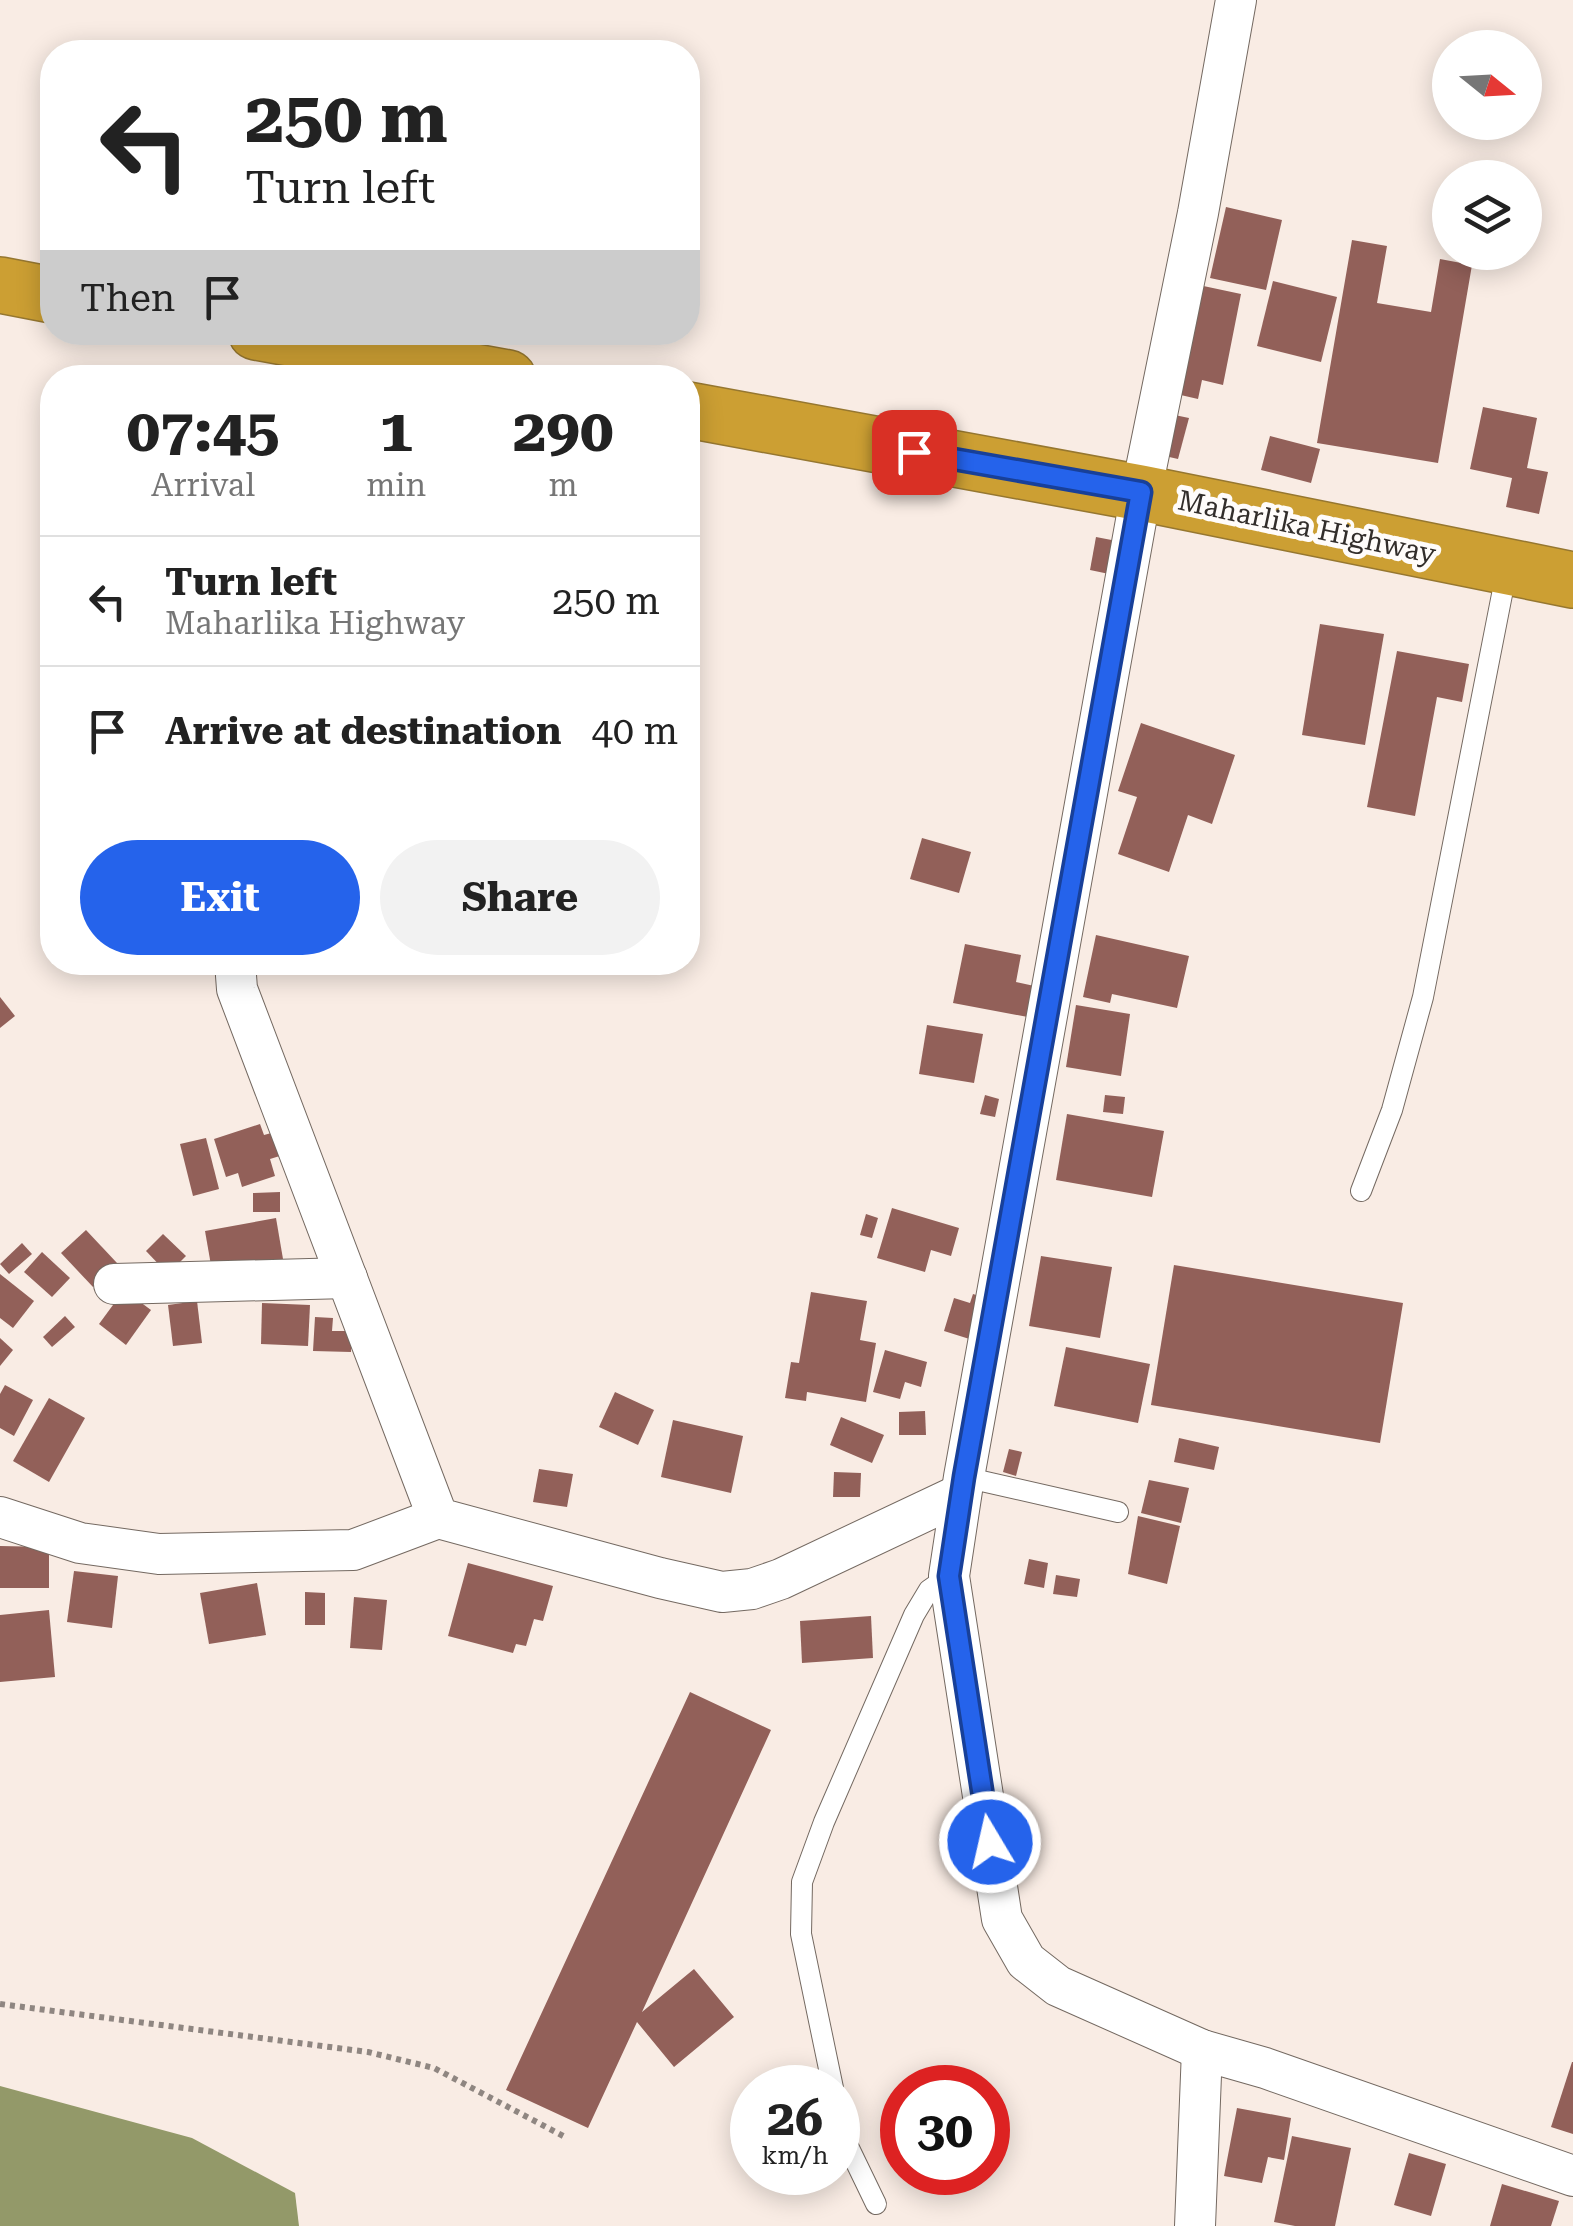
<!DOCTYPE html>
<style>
body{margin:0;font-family:"Roboto Serif",serif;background:#f2f2f2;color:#222;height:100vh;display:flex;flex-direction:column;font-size:38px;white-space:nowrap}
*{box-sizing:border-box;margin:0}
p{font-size:32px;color:#767676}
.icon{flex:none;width:55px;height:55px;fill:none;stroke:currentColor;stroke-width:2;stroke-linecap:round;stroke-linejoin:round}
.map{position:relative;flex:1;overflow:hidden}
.sheet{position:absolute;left:40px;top:365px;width:660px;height:610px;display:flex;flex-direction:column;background:#fff;border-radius:40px;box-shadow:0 5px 25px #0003}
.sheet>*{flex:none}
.top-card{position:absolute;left:40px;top:40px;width:660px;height:305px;border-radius:40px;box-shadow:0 5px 25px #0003;background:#fff;color:#222;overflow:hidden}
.needle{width:65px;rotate:108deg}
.fabs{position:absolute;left:1432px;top:30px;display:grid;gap:20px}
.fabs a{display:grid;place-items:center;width:110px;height:110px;border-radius:50%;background:#fff;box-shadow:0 5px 25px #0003;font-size:50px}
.speed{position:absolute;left:730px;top:2065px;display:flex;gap:20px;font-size:50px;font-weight:700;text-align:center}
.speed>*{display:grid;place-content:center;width:130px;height:130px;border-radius:50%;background:#fff;box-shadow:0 5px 25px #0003;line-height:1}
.speed small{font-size:25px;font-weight:400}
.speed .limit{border:15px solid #d22;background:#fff;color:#111}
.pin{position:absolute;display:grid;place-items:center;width:85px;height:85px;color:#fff;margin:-42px;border-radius:20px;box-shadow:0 5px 15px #0006}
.me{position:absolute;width:110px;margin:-55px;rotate:351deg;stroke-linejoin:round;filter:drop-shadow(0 0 8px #0008)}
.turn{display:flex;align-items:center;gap:35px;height:210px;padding:0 40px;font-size:45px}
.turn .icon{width:130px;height:130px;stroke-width:2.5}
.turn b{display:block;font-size:70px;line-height:85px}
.then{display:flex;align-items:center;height:95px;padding:0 40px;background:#0003;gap:20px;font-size:38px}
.eta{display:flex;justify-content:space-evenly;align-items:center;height:170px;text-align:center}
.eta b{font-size:60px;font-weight:700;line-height:70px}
.action{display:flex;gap:20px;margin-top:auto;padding:20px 40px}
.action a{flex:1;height:115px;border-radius:60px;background:#2563eb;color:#fff;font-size:40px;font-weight:700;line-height:115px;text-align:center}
.action a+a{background:#f2f2f2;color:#222}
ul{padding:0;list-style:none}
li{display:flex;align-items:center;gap:30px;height:130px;padding:0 40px;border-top:2px solid #e0e0e0}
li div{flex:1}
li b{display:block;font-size:38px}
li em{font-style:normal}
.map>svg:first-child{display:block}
.water{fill:#939969}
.building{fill:#926059}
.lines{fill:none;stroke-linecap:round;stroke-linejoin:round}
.lane-casing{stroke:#746961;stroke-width:22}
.street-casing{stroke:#746961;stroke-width:42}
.highway-casing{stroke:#967730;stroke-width:58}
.path{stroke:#8f8681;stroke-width:6;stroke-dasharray:5 5;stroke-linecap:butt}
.lane{stroke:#fff;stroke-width:20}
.street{stroke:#fff;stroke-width:40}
.highway{stroke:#cc9f33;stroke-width:55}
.route-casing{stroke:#184099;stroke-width:25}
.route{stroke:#2563eb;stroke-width:18}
.labels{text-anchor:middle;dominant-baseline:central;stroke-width:10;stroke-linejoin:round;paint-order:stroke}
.street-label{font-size:28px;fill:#332e2b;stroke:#fffcfa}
</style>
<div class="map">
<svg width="1573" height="2226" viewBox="0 0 1573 2226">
<rect width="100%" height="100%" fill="#f9ece4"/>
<path class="water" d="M0 2086 192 2138 295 2193 299 2226H0Z"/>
<g class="building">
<path d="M1226 207 1282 220 1266 290 1210 278Z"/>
<path d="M1352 240 1387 246 1377 303 1431 312 1440 259 1472 265 1438 463 1317 443Z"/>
<path d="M1273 281 1337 297 1321 362 1257 346Z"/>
<path d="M1194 284 1241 294 1223 385 1202 380 1198 399 1172 393Z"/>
<path d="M1483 407 1537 418 1527 468 1548 472 1539 514 1506 507 1512 478 1470 469Z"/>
<path d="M1165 413 1189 418 1178 459 1156 454Z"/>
<path d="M1270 436 1320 449 1311 483 1261 470Z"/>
<path d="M1096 537 1122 542 1114 575 1090 570Z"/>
<path d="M1320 624 1384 634 1365 745 1302 735Z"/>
<path d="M1397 651 1469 664 1462 702 1437 697 1415 816 1367 807Z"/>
<path d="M1141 723 1235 755 1212 824 1188 815 1169 872 1118 854 1137 797 1118 791Z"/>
<path d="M922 838 971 852 959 893 910 879Z"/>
<path d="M1096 935 1189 956 1177 1008 1112 994 1110 1003 1083 997Z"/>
<path d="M965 944 1021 955 1016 982 1039 987 1033 1018 953 1003Z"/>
<path d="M0 997 15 1016 0 1028Z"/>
<path d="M1076 1005 1130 1014 1121 1076 1066 1067Z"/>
<path d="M927 1025 983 1034 974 1083 919 1074Z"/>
<path d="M985 1095 999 1099 995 1117 980 1114Z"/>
<path d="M1105 1095 1125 1097 1123 1114 1103 1112Z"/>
<path d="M1067 1114 1164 1131 1152 1197 1056 1180Z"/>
<path d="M260 1124 264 1135 275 1132 283 1155 270 1159 275 1176 242 1187 238 1173 226 1177 214 1139Z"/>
<path d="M206 1138 219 1189 193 1196 180 1144Z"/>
<path d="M280 1192V1212H253V1193Z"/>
<path d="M892 1208 959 1228 951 1256 931 1250 925 1272 877 1258Z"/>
<path d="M866 1214 878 1218 872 1238 860 1235Z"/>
<path d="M276 1218 283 1259 212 1271 205 1231Z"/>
<path d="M86 1230 117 1263 93 1287 61 1253Z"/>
<path d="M163 1234 186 1256 168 1274 146 1251Z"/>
<path d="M22 1243 32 1254 9 1274 0 1264Z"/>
<path d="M42 1252 70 1278 52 1297 24 1272Z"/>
<path d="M1041 1256 1112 1267 1100 1338 1029 1326Z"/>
<path d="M1174 1265 1403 1303 1380 1443 1151 1405Z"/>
<path d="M0 1274 34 1301 13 1328 0 1318Z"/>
<path d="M124 1290 151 1310 126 1345 99 1324Z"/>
<path d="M811 1292 867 1301 860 1340 876 1343 866 1402 807 1392 806 1401 785 1398 791 1362 799 1363Z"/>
<path d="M973 1294 992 1300 979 1342 944 1331 954 1298 970 1303Z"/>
<path d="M197 1301 202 1343 173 1346 168 1305Z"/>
<path d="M262 1303 310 1305 308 1346 261 1344Z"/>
<path d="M65 1316 75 1327 52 1347 43 1337Z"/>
<path d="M315 1317 333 1318 332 1331H352L351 1352 313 1351Z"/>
<path d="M0 1338 13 1350 0 1366Z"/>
<path d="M1066 1347 1150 1364 1138 1423 1054 1406Z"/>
<path d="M885 1350 927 1362 921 1387 905 1382 900 1399 873 1392Z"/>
<path d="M5 1385 33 1400 14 1436 0 1428V1394Z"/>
<path d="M615 1392 654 1410 638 1445 599 1427Z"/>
<path d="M49 1398 85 1418 49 1482 13 1461Z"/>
<path d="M925 1411 926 1435H899V1412Z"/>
<path d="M841 1417 884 1435 872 1463 830 1445Z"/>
<path d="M673 1420 743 1436 731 1493 661 1477Z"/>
<path d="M1179 1438 1219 1447 1214 1470 1174 1462Z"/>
<path d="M1009 1449 1022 1452 1016 1476 1003 1472Z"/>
<path d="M539 1469 573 1474 567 1507 533 1502Z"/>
<path d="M834 1472 861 1473 860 1497H833Z"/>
<path d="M1149 1480 1189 1488 1181 1523 1141 1513Z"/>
<path d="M1138 1516 1180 1526 1167 1584 1128 1574Z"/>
<path d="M0 1546 49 1547V1588H0Z"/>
<path d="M1029 1559 1048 1563 1044 1588 1024 1584Z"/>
<path d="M468 1563 553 1586 543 1621 534 1619 526 1646 516 1644 513 1653 448 1636Z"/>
<path d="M74 1571 118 1576 112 1628 67 1622Z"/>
<path d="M1056 1575 1080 1579 1077 1597 1053 1594Z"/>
<path d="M257 1583 266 1635 209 1644 200 1593Z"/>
<path d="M305 1592 325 1593V1625H305Z"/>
<path d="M354 1597 387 1600 382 1650 350 1648Z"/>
<path d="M49 1610 55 1677 0 1682V1615Z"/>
<path d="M871 1616 873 1658 802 1663 800 1621Z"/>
<path d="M690 1692 771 1730 642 2012 694 1969 734 2017 674 2067 637 2022 588 2128 506 2090Z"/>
<path d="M1572 2062H1573V2134L1551 2127Z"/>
<path d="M1237 2108 1291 2118 1284 2160 1268 2157 1262 2183 1224 2176Z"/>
<path d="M1292 2136 1351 2148 1335 2226H1295L1274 2222Z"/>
<path d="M1409 2153 1446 2164 1431 2216 1394 2205Z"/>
<path d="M1502 2184 1559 2201 1551 2226H1490Z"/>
</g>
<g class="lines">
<defs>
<g id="lane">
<path d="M1361 1191 1392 1110 1423 997 1507 569"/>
<path d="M964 1477 1118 1512"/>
<path d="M833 2088 801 1934 802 1882 824 1822 914 1615 929 1590 949 1576"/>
<path d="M838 2107 847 2144 876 2204"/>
</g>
<g id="street">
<path d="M1236 0 1198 213 1141 493 964 1477 949 1576 1002 1919 1026 1961 1058 1986 1202 2050 1265 2068 1573 2176"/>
<path d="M235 962 237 989 438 1518 660 1578 722 1592 752 1589 781 1579 961 1494"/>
<path d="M114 1284 347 1278"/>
<path d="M0 1517 80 1543 159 1554 353 1550 438 1518"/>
<path d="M1195 2226 1202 2050"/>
</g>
<g id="highway">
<path d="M0 285 52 295"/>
<path d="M256 332 508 378"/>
<path d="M688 410 1141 493 1573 580"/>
</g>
</defs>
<use href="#lane" class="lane-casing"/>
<use href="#street" class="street-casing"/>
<use href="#highway" class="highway-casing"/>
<path class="path" d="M0 2004 368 2052 434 2068 567 2138"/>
<use href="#lane" class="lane"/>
<use href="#street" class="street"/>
<use href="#highway" class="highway"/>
</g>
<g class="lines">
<defs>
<path id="route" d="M914 452 1141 492 964 1477 949 1576 990 1842"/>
</defs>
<use href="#route" class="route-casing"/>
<use href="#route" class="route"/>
</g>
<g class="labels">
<g class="street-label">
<text transform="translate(1307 527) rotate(12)">Maharlika Highway</text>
</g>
</g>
</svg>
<div class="fabs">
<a><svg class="needle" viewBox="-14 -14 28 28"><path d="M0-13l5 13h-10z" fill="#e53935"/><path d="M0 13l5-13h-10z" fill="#767676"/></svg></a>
<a><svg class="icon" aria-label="layers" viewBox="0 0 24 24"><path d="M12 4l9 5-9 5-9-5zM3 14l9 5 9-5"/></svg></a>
</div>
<div class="speed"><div>26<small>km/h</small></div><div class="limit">30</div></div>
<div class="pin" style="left:914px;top:452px;background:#d93025"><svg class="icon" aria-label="arrive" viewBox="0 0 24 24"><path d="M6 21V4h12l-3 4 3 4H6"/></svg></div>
<svg class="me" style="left:990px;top:1842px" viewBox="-20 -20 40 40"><circle r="17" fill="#2563eb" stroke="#fff" stroke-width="3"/><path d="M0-11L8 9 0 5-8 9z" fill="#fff"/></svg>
<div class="top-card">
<div class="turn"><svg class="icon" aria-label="left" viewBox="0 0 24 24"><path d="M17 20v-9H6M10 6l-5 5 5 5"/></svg><div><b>250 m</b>Turn left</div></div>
<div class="then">Then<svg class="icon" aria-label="arrive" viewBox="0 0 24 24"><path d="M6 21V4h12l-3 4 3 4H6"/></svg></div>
</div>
<section class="sheet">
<div class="eta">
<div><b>07:45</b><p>Arrival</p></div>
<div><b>1</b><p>min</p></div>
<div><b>290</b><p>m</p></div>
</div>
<ul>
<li><svg class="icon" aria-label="left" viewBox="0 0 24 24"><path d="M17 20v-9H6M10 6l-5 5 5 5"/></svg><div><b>Turn left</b><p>Maharlika Highway</p></div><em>250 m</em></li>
<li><svg class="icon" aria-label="arrive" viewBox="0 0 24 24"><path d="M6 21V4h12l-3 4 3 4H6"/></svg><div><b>Arrive at destination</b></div><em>40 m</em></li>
</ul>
<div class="action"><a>Exit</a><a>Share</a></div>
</section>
</div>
